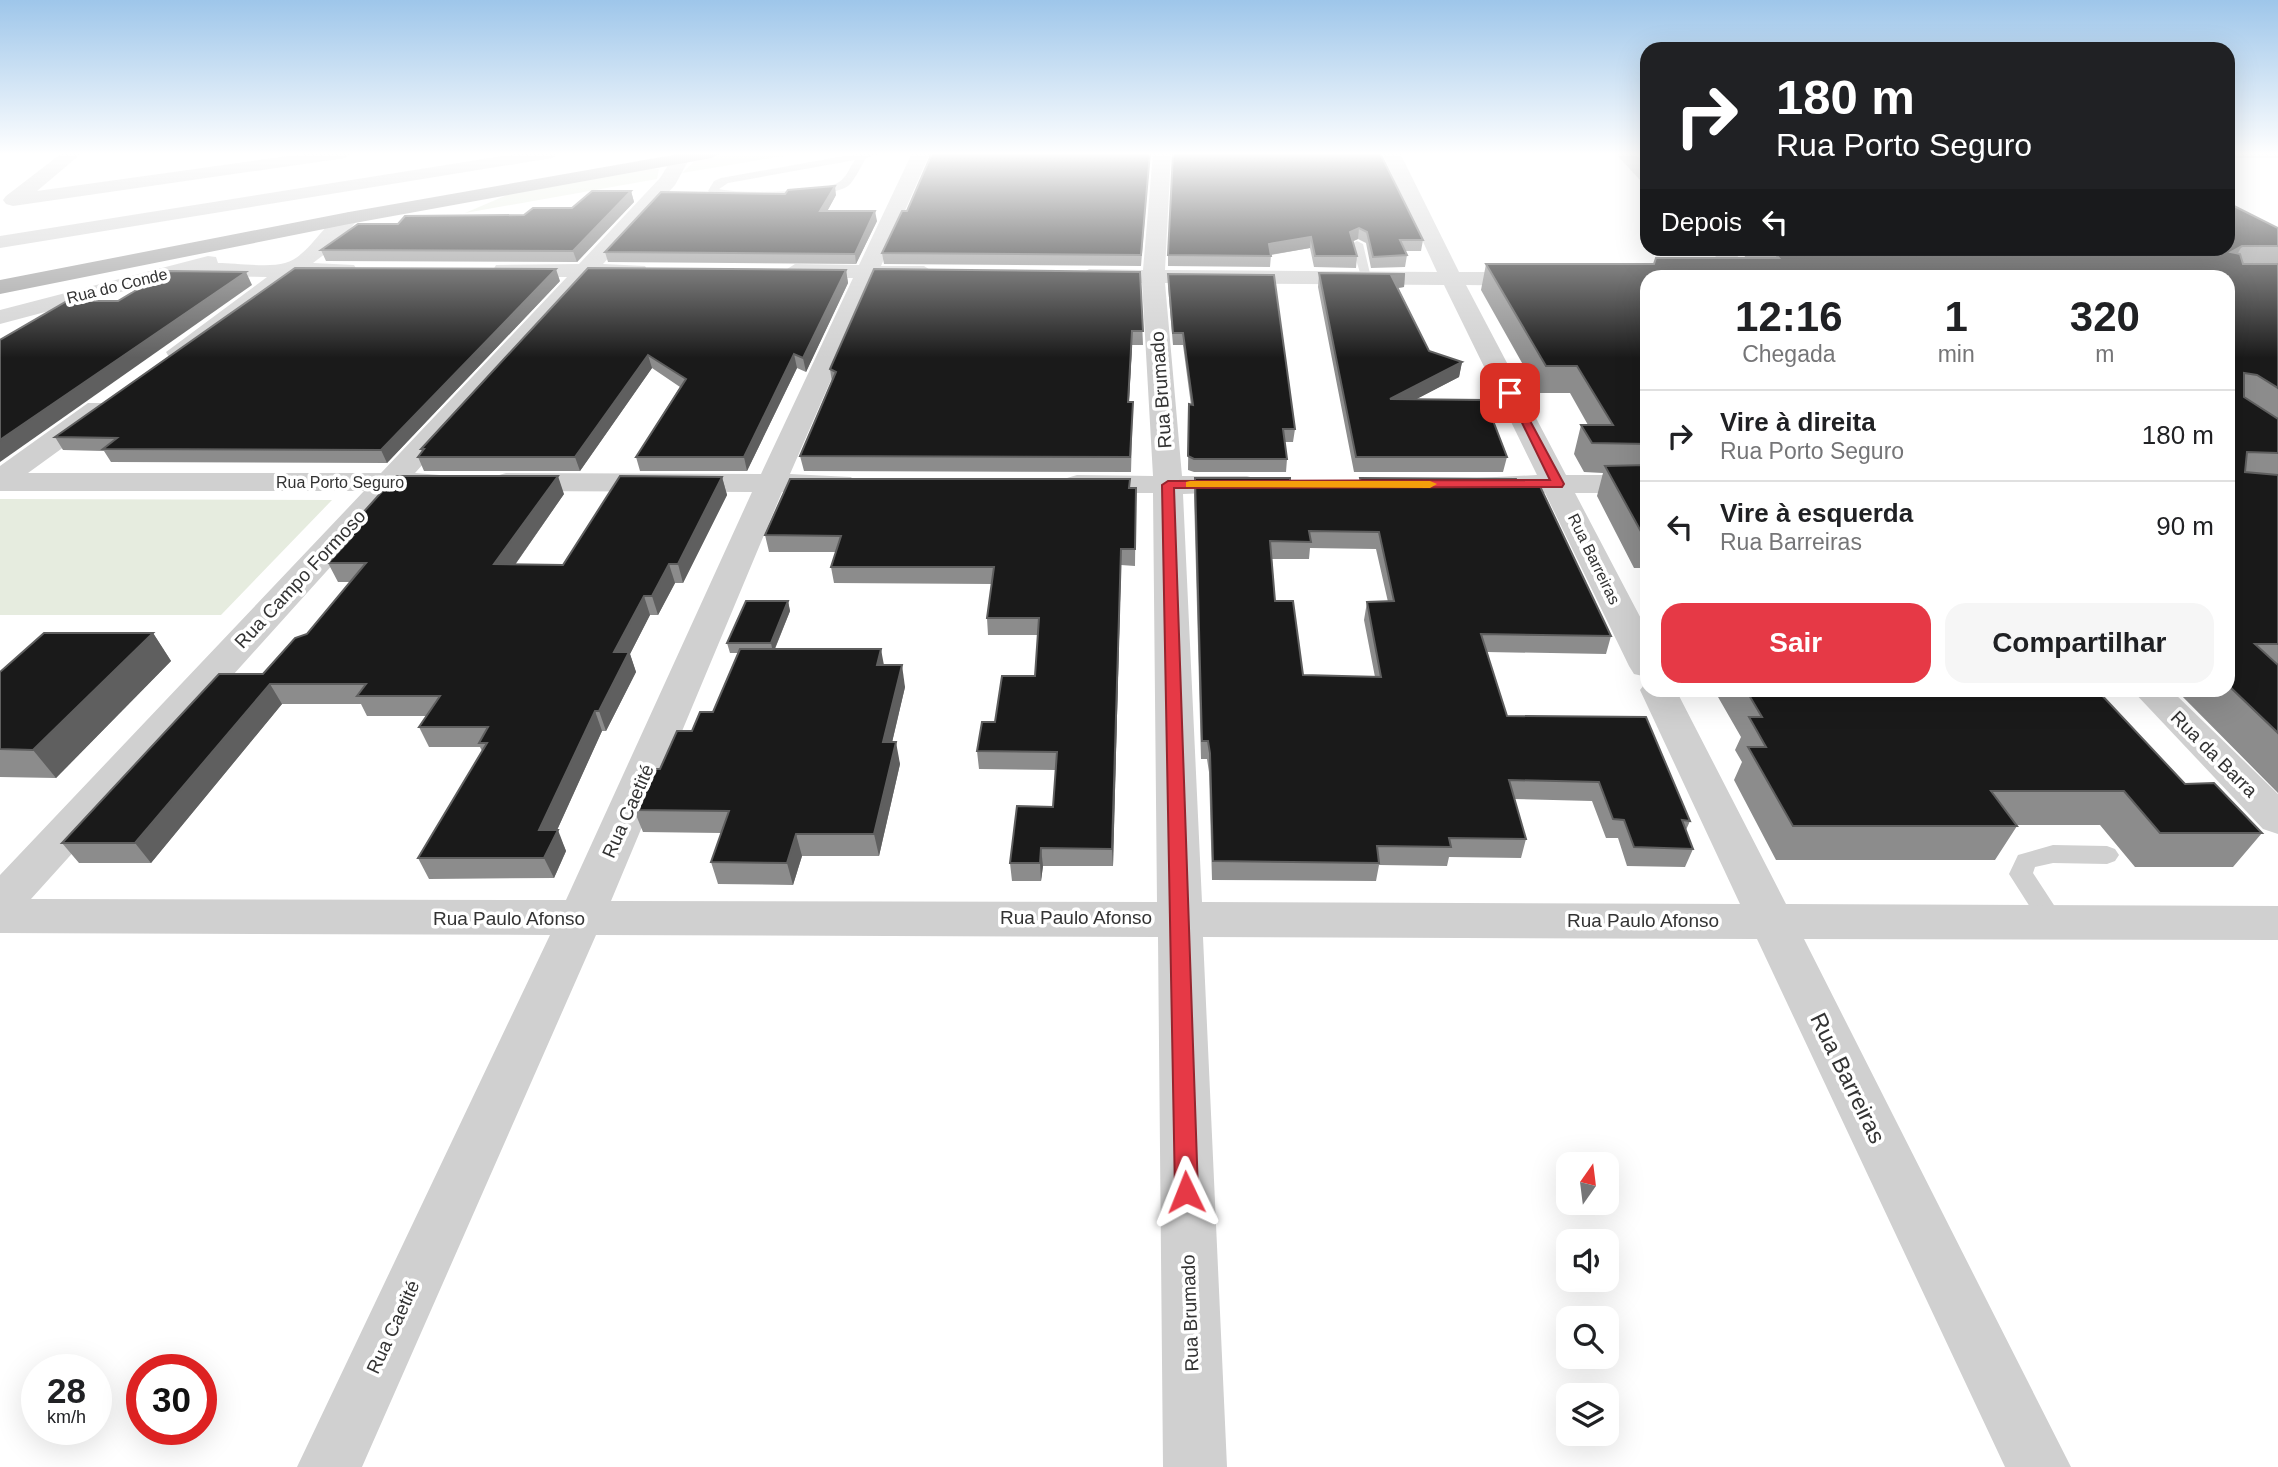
<!DOCTYPE html>
<html lang="pt">
<meta charset="utf-8">
<style>
body{margin:0;font-family:Helvetica,sans-serif;background:#f6f6f6;color:#202124;height:100vh;display:flex;flex-direction:column;font-size:26px;white-space:nowrap}
*{box-sizing:border-box;margin:0}
p{font-size:23px;color:#757577}
.icon{flex:none;width:38px;height:38px;fill:none;stroke:currentColor;stroke-width:2;stroke-linecap:round;stroke-linejoin:round}
.map{position:relative;flex:1;overflow:hidden}
.side{position:absolute;left:1640px;top:270px;width:595px;height:427px;display:flex;flex-direction:column;background:#fff;border-radius:21px;box-shadow:0 7px 28px #0002}
.side>*{flex:none}
.hud{position:absolute;left:1640px;top:42px;width:595px;height:214px;border-radius:21px;box-shadow:0 7px 28px #0002;background:#202124;color:#fff;overflow:hidden}
.needle{width:46px;rotate:14deg}
.buttons{position:absolute;left:1556px;top:1152px;display:grid;gap:14px}
.buttons a{display:grid;place-items:center;width:63px;height:63px;border-radius:14px;background:#fff;box-shadow:0 7px 28px #0002;font-size:35px}
.speed{position:absolute;left:21px;top:1354px;display:flex;gap:14px;font-size:35px;font-weight:700;text-align:center}
.speed>*{display:grid;place-content:center;width:91px;height:91px;border-radius:50%;background:#fff;box-shadow:0 7px 28px #0002;line-height:1}
.speed small{font-size:18px;font-weight:400}
.speed .limit{border:10px solid #d22;background:#fff;color:#111}
.pin{position:absolute;display:grid;place-items:center;width:60px;height:60px;color:#fff;margin:-30px;border-radius:14px;box-shadow:0 4px 10px #0006}
.me{position:absolute;width:77px;margin:-38px;rotate:358deg;stroke-linejoin:round;filter:drop-shadow(0 0 5px #0008)}
.turn{display:flex;align-items:center;gap:24px;height:147px;padding:0 21px;font-size:32px}
.turn .icon{width:91px;height:91px;stroke-width:2.5}
.turn b{display:block;font-size:49px;line-height:60px}
.then{display:flex;align-items:center;height:66px;padding:0 21px;background:#0003;gap:14px;font-size:26px}
.eta{display:flex;justify-content:space-evenly;align-items:center;height:119px;text-align:center}
.eta b{font-size:42px;font-weight:700;line-height:49px}
.action{display:flex;gap:14px;margin-top:auto;padding:14px 21px}
.action a{flex:1;height:80px;border-radius:21px;background:#e63946;color:#fff;font-size:28px;font-weight:700;line-height:80px;text-align:center}
.action a+a{background:#f6f6f6;color:#202124}
ul{padding:0;list-style:none}
li{display:flex;align-items:center;gap:21px;height:91px;padding:0 21px;border-top:2px solid #e0e0e0}
li div{flex:1}
li b{display:block;font-size:26px}
li em{font-style:normal}
.map>svg:first-child{display:block}
.green{fill:#e6ecdf}
.lines{fill:none;stroke-linecap:round;stroke-linejoin:round}
.lane{fill:#d0d0d0;fill-rule:evenodd}
.street{fill:#d0d0d0;fill-rule:evenodd}
.highway{fill:#9a9a9a;fill-rule:evenodd}
.wall{fill:#8c8c8c;fill-rule:evenodd}
.shaded-wall{fill:#5f5f5f}
.building{fill:#1a1a1a;stroke:#5f5f5f;stroke-width:2;fill-rule:evenodd}
.route{fill:#e63946;stroke:#96252e;stroke-width:2}
.slow{fill:#f59e0b}
.labels{text-anchor:middle;dominant-baseline:central;stroke-width:7;stroke-linejoin:round;paint-order:stroke}
.far-street-label{font-size:16px;fill:#333;stroke:#fff}
.street-label{font-size:19px;fill:#333;stroke:#fff}
.near-street-label{font-size:23px;fill:#333;stroke:#fff}
</style>
<div class="map">
<svg width="2278" height="1467" viewBox="0 0 2278 1467">
<rect width="100%" height="100%" fill="#fff"/>
<g class="green">
<path d="M724 153H802L682 173 696 160Z"/>
<path d="M646 168 659 169 657 179 465 213 512 193Z"/>
<path d="M0 499 332 500 221 615H0Z"/>
</g>
<g class="lines">
<g class="lane">
<path d="M861 153H883L866 158C861 166 855 180 848 186 830 199 726 203 708 191L714 181 721 178ZM855 160C850 167 846 178 839 182 822 193 740 194 719 189L728 183Z"/>
<path d="M1357 241 1363 244 1372 282 1362 279 1351 244Z"/>
<path d="M2053 845 2107 846 2115 849 2119 855 2115 861 2107 864 2053 863 2035 867 2033 873 2065 922 2062 929 2053 932 2044 929 2009 874 2018 855Z"/>
</g>
<g class="street">
<path d="M62 153H82L37 191 310 153H354L345 158 13 206 6 204 3 200 6 196Z"/>
<path d="M521 153H561L552 158 0 248V236Z"/>
<path d="M681 153 690 158 675 185 603 264 645 266 648 271 645 276 591 277 415 473 452 476 457 482 452 488 399 491 31 899 566 900 752 492 506 491 496 488 491 482 496 476 506 473 761 474 853 278H795L784 271 795 264 859 265 912 153H930L881 266H924L935 273 924 280 875 279 790 474 851 477 856 483 851 489 782 492 611 901 1157 902 1153 493H1077L1067 490 1062 484 1067 478 1077 475 1153 476 1142 283H1089L1078 276 1089 269 1143 270 1153 153H1171L1165 270 1437 272 1382 153H1400L1459 272H1536L1547 279 1536 286 1466 285 1566 475H1647V493H1575L1647 630V677L1634 674 1629 666 1545 493 1476 490 1471 484 1476 478 1537 475 1444 285 1165 283 1182 476H1247L1257 479 1262 485 1257 491 1183 494 1202 902 1740 904 1640 690 1647 681V690H1676L1786 904 2278 906V940L1804 939 2071 1467H2005L1757 939 1203 937 1227 1467H1163L1158 937 596 935 362 1467H297L550 935 0 933V875L364 491H0V466L88 403H108L111 409 108 415 28 473H381L567 277H504L496 275 493 270 496 265 579 264 660 178 675 154Z"/>
<path d="M1615 153H1634L1647 165V182L1640 180Z"/>
<rect x="2228" y="153" width="50" height="5"/>
<path d="M349 212 356 214 359 218 356 222 330 250 313 263 354 265 357 270 354 275 295 277 187 357H169L166 352 267 277 181 276 0 324V310L208 256 216 257 218 263C235 263 269 268 285 263 311 256 324 218 349 212Z"/>
<path d="M1708 248H1730L1756 276H1733Z"/>
<path d="M2132 690H2171L2278 794V834L2263 829Z"/>
</g>
<path class="highway" d="M684 153H721L712 158 349 224 0 294V280L349 212Z"/>
</g>
<g class="wall">
<path d="M929 153H1152H1150L1141 266 884 264 882 253 907 211 929 160Z"/>
<path d="M1380 153 1423 240 1421 251H1405L1407 255 1405 267 1371 268 1366 243 1358 239 1353 241 1357 256 1356 268 1314 267 1310 248 1271 255 1270 267 1168 266V255Z"/>
<path d="M631 191 634 202 577 262 326 261 321 250 398 224 524 215 572 208Z"/>
<path d="M836 195 827 211 877 221 856 264 608 262 605 252Z"/>
<path d="M2278 228V793L2176 690H2228V276H1647V571L1645 568H1634L1597 496 1603 473 1584 472 1574 454 1581 425H1588L1570 393H1539L1481 290 1486 264H1654L1746 258 1738 248H2228Z"/>
<path d="M846 270 848 283 806 372 797 368 747 471H640L636 457 680 387 652 368 580 471H424L418 457 422 452 421 449Z"/>
<path d="M1140 272 1143 345H1132L1129 402H1133L1131 472 804 471 800 456 832 382 830 369Z"/>
<path d="M1319 273 1405 274 1404 287 1398 288 1429 351 1462 362 1459 377 1416 399 1507 457 1503 472H1354L1318 287Z"/>
<path d="M1168 274 1295 429 1293 442H1285L1287 459 1286 472H1194L1188 470 1189 404 1191 405 1183 345H1173L1168 286Z"/>
<path d="M560 281 387 463 111 462 104 451 63 450 55 437Z"/>
<path d="M722 477 727 495 683 583H675L658 615H650L630 654 636 672 606 731H602L557 830 566 851 554 878 429 879 418 858 482 751 480 747H429L419 727 426 716H367L361 704H282L151 863H79L62 843 263 674 307 634 351 582H338L328 563 346 544 342 536 564 494 515 565H563Z"/>
<path d="M1195 478 1290 482 1360 483V478L1611 636 1606 654 1487 652 1507 716 1690 821 1686 830 1693 849 1685 867 1627 866 1618 838H1606L1592 801 1514 799 1526 839 1521 858 1449 857 1447 866 1379 865 1376 881 1212 880 1209 772 1207 759H1201L1194 495ZM1310 548 1376 549 1388 602H1367L1364 620 1375 677 1303 675 1275 601 1272 559H1309Z"/>
<path d="M1130 488H1136L1135 566 1121 565 1113 866H1043L1041 881H1012L1010 863 1053 807 1056 770 979 769 977 751 995 722 1035 676 1038 635H988L987 618 992 584 834 583 831 567 836 552H769L765 535Z"/>
<path d="M788 601 790 611 775 649 884 665 905 687 892 742 900 764 879 856H802L793 885 718 884 711 862 721 833 643 832 634 810 660 769 692 731 713 712 738 653H730L727 643Z"/>
<path d="M153 633 171 661 56 778 0 777V672Z"/>
<path d="M1714 690H2097L2185 784 2262 833 2233 867H2135L2100 825H2016L2017 826 1995 860H1776L1734 780 1742 762 1735 750 1741 737Z"/>
</g>
<g class="shaded-wall">
<path d="M835 186 836 195 822 221 820 211Z"/>
<path d="M631 191 634 202 577 262 573 251Z"/>
<path d="M875 211 877 221 856 264 855 254Z"/>
<path d="M1359 228 1358 239 1349 243 1350 232Z"/>
<path d="M1311 237 1310 248 1269 255V244Z"/>
<path d="M2242 246 2228 270 2231 252Z"/>
<path d="M556 269 560 281 387 463 381 450Z"/>
<path d="M846 270 848 283 806 372 803 358Z"/>
<path d="M246 272 252 285 0 462V440Z"/>
<path d="M1405 274 1404 287 1390 289 1391 275Z"/>
<path d="M1132 331V345L1128 417V402Z"/>
<path d="M794 354 797 368 747 471 744 457Z"/>
<path d="M648 355 652 368 580 471 575 457Z"/>
<path d="M1462 362 1459 377 1388 414 1390 399Z"/>
<path d="M558 476 564 494 502 583 494 564Z"/>
<path d="M722 477 727 495 683 583 678 564Z"/>
<path d="M1121 549V565L1113 866 1112 849Z"/>
<path d="M669 564 675 583 658 615 652 596Z"/>
<path d="M644 596 650 615 630 654 636 672 606 731 599 711 614 652Z"/>
<path d="M788 601 790 611 773 653 771 643Z"/>
<path d="M153 633 171 661 56 778 33 750Z"/>
<path d="M881 649 885 671 877 665Z"/>
<path d="M902 665 905 687 887 764 883 742Z"/>
<path d="M270 684 282 704 151 863 135 843Z"/>
<path d="M595 711 602 731 548 850 539 830Z"/>
<path d="M896 742 900 764 879 856 874 834Z"/>
<path d="M558 830 566 851 554 878 544 858Z"/>
<path d="M796 834 802 856 793 885 787 863Z"/>
<path d="M1041 848 1043 866 1041 881 1040 863Z"/>
</g>
<g class="building">
<path d="M932 153H1150L1141 255 882 253 902 211H907Z"/>
<path d="M1173 153H1380L1423 240H1400L1407 255 1373 257 1367 232 1359 228 1350 232 1357 256H1315L1311 237 1269 244 1271 256 1168 255Z"/>
<path d="M835 186 820 211H875L855 254 605 252 661 192 785 194 788 190Z"/>
<path d="M592 191H631L573 251 321 250 358 224H398L405 216 524 215 533 208H572Z"/>
<path d="M2228 203 2278 228V246H2242L2231 252 2240 254 2243 264H2278V388L2257 375 2244 373V397L2278 419V453L2247 452 2245 472 2278 475V644H2255L2278 665V733L2228 685V276H1647V391H1646L1647 392V444L1592 443 1581 425H1613L1577 366H1546L1486 264H1654L1656 258H1779L1770 248H2026L2032 253H2061L2060 248H2228Z"/>
<path d="M295 268 556 269 381 450 103 449 117 438 55 437Z"/>
<path d="M588 268 846 270 803 358 794 354 744 457H636L686 379 648 355 575 457H418L424 449H421Z"/>
<path d="M874 269 1140 272 1143 331H1132L1128 402H1133L1130 457 800 456 836 372 830 369Z"/>
<path d="M168 271 246 272 0 440V340L67 301H118Z"/>
<path d="M1319 273 1405 274 1391 275 1429 351 1462 362 1390 399 1485 400 1507 457H1356Z"/>
<path d="M1168 274 1274 275 1295 429H1283L1287 459H1194L1188 456 1189 404 1193 405 1183 333H1173Z"/>
<path d="M1647 465V537H1644L1605 466Z"/>
<path d="M396 476H558L494 564 563 565 620 476 722 477 678 564H669L652 596H644L614 652H629L599 711H595L539 830H558L544 858H418L487 743H479L488 727H419L440 696H357L366 684H270L135 843H62L219 674H263L295 638 307 634 366 563H328L353 536H342Z"/>
<path d="M1195 478H1290V482L1361 483 1360 478 1516 479 1517 482H1538L1611 636 1481 634 1507 716 1646 717 1690 821 1682 820 1693 849 1634 847 1624 820 1613 819 1599 782 1509 780 1526 839 1449 838 1451 847 1377 846 1379 863 1213 861 1210 753 1208 741H1202ZM1309 531 1379 532 1394 601 1367 602 1381 677 1303 675 1293 601H1275L1270 541 1311 542Z"/>
<path d="M790 479H1130L1129 488H1136L1135 549H1121L1112 849 1041 848 1040 863H1010L1017 806 1053 807 1057 752 977 751 982 722H995L1002 676H1035L1039 618H987L994 567H831L841 536 765 535Z"/>
<path d="M746 601H788L771 643H727Z"/>
<path d="M44 633H153L33 750 0 749V672Z"/>
<path d="M740 649H881L877 665H902L883 742H896L874 834H796L787 863 711 862 729 811 634 810 652 769H660L677 731H692L700 712H713Z"/>
<path d="M1746 690H2097L2185 784 2214 783 2262 833H2160L2124 791H1991L2017 826H1793L1748 747H1766L1749 717H1762Z"/>
</g>
<linearGradient id="sky" x2="0" y2="1"><stop stop-color="#9ec6ea"/><stop offset="0.43" stop-color="#fff"/><stop offset="1" stop-color="#fff" stop-opacity="0"/></linearGradient>
<rect width="2278" height="358" fill="url(#sky)"/>
<path class="route" d="M1506 390 1515 393 1564 484 1562 487 1174 488 1198 1192 1195 1199 1186 1203 1178 1199 1175 1192 1162 485 1168 481 1550 480Z"/>
<path class="slow" d="M1190 481H1430L1437 484 1430 488 1186 487V482Z"/>
<g class="labels">
<g class="far-street-label">
<text transform="translate(117 286) rotate(-14)">Rua do Conde</text>
<text x="340" y="482">Rua Porto Seguro</text>
<text transform="translate(1594 559) rotate(64)">Rua Barreiras</text>
</g>
<g class="street-label">
<text transform="translate(1161 390) rotate(-94)">Rua Brumado</text>
<text transform="translate(300 579) rotate(-47)">Rua Campo Formoso</text>
<text transform="translate(2214 754) rotate(45)">Rua da Barra</text>
<text transform="translate(628 811) rotate(-66)">Rua Caetité</text>
<text x="1076" y="917">Rua Paulo Afonso</text>
<text x="509" y="918">Rua Paulo Afonso</text>
<text x="1643" y="920">Rua Paulo Afonso</text>
<text transform="translate(1190 1313) rotate(-92)">Rua Brumado</text>
<text transform="translate(393 1327) rotate(-65)">Rua Caetité</text>
</g>
<g class="near-street-label">
<text transform="translate(1848 1078) rotate(64)">Rua Barreiras</text>
</g>
</g>
</svg>
<div class="buttons">
<a><svg class="needle" viewBox="-14 -14 28 28"><path d="M0-13l5 13h-10z" fill="#e53935"/><path d="M0 13l5-13h-10z" fill="#757577"/></svg></a>
<a><svg class="icon" aria-label="sound" viewBox="0 0 24 24"><path d="M4 9h4l5-4v14l-5-4H4zM17 9q2 3 0 6"/></svg></a>
<a><svg class="icon" aria-label="search" viewBox="0 0 24 24"><circle cx="10" cy="10" r="6"/><path d="M15 15l6 6"/></svg></a>
<a><svg class="icon" aria-label="layers" viewBox="0 0 24 24"><path d="M12 4l9 5-9 5-9-5zM3 14l9 5 9-5"/></svg></a>
</div>
<div class="speed"><div>28<small>km/h</small></div><div class="limit">30</div></div>
<div class="pin" style="left:1510px;top:393px;background:#d93025"><svg class="icon" aria-label="arrive" viewBox="0 0 24 24"><path d="M6 21V4h12l-3 4 3 4H6"/></svg></div>
<svg class="me" style="left:1186px;top:1192px" viewBox="-20 -20 40 40"><path d="M0-17L14 15 0 8-14 15z" fill="#e63946" stroke="#fff" stroke-width="4"/></svg>
<div class="hud">
<div class="turn"><svg class="icon" aria-label="right" viewBox="0 0 24 24"><path d="M7 20v-9h11M14 6l5 5-5 5"/></svg><div><b>180 m</b>Rua Porto Seguro</div></div>
<div class="then">Depois<svg class="icon" aria-label="left" viewBox="0 0 24 24"><path d="M17 20v-9H6M10 6l-5 5 5 5"/></svg></div>
</div>
<section class="side">
<div class="eta">
<div><b>12:16</b><p>Chegada</p></div>
<div><b>1</b><p>min</p></div>
<div><b>320</b><p>m</p></div>
</div>
<ul>
<li><svg class="icon" aria-label="right" viewBox="0 0 24 24"><path d="M7 20v-9h11M14 6l5 5-5 5"/></svg><div><b>Vire à direita</b><p>Rua Porto Seguro</p></div><em>180 m</em></li>
<li><svg class="icon" aria-label="left" viewBox="0 0 24 24"><path d="M17 20v-9H6M10 6l-5 5 5 5"/></svg><div><b>Vire à esquerda</b><p>Rua Barreiras</p></div><em>90 m</em></li>
</ul>
<div class="action"><a>Sair</a><a>Compartilhar</a></div>
</section>
</div>
